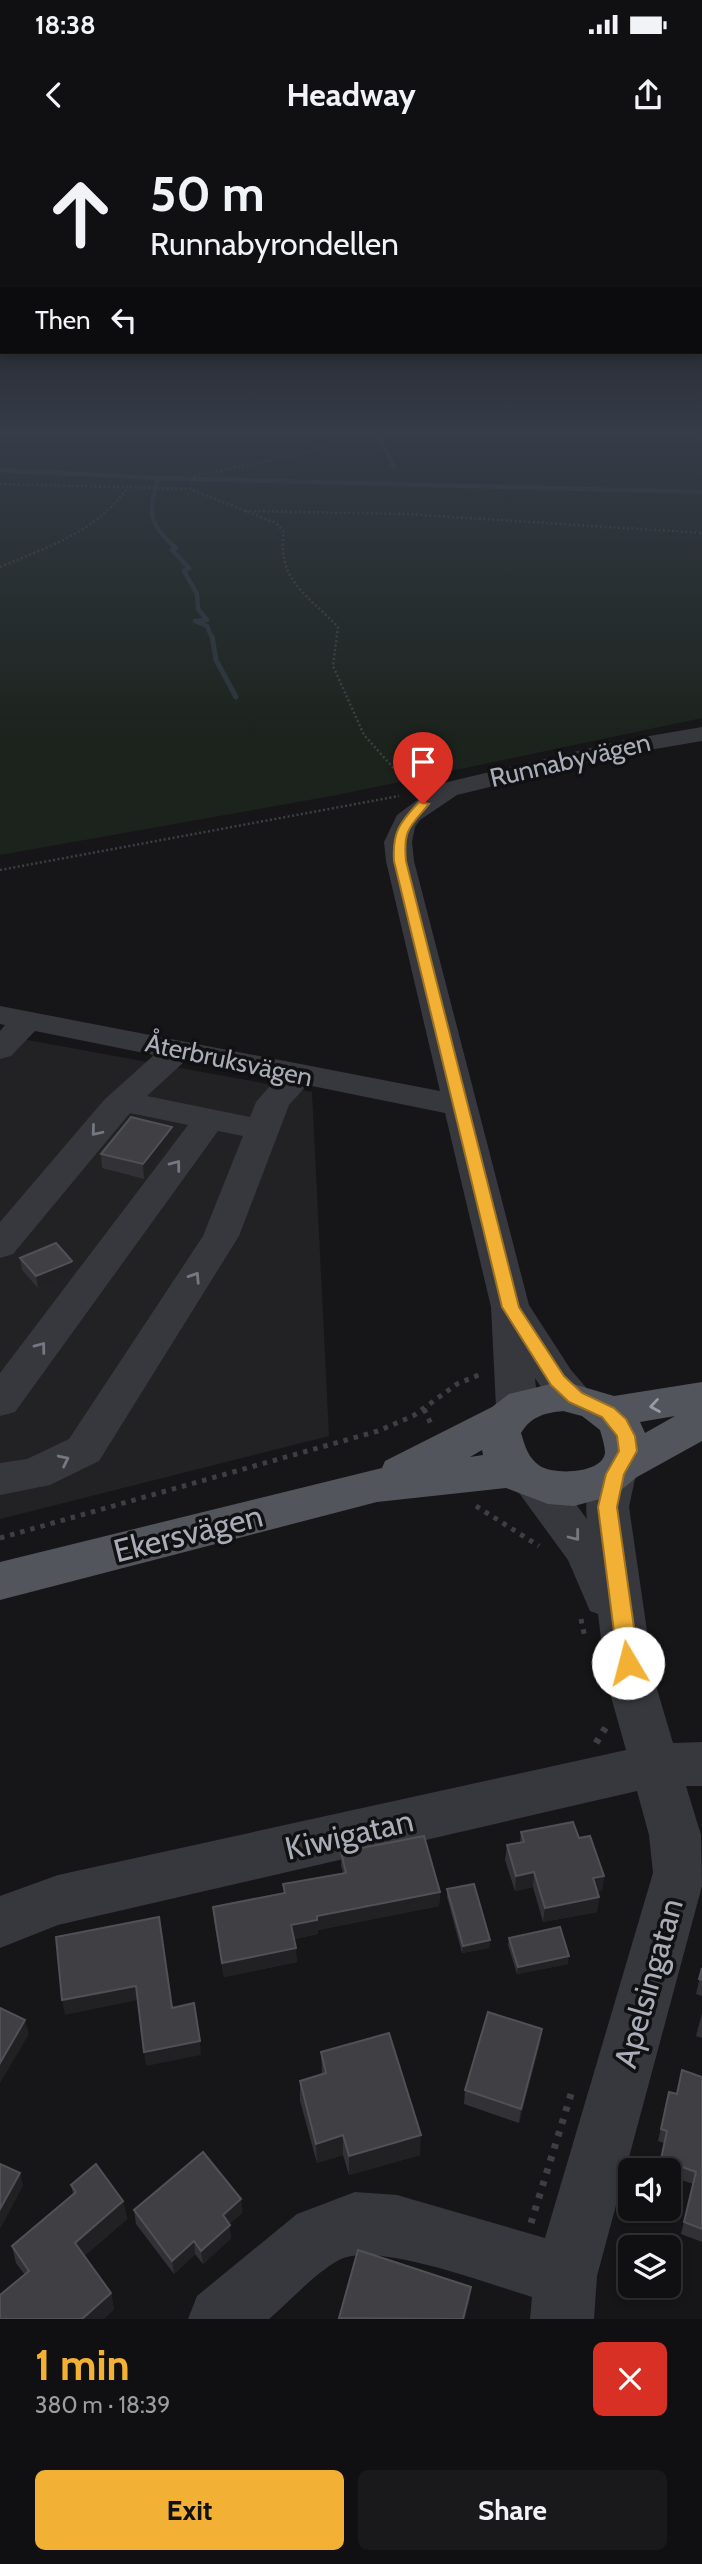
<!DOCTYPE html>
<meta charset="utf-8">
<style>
body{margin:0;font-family:Cabin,sans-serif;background:#19191b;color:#f1f3f6;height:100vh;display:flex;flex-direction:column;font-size:26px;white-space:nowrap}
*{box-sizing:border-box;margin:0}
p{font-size:23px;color:#9c9d9f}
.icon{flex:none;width:38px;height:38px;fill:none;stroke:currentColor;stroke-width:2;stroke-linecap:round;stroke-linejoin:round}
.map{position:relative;height:2179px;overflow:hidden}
.panel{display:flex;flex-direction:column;background:#101012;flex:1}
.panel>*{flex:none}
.banner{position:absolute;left:0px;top:0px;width:704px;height:214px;box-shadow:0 4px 10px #0003,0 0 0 2px #303032;background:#101012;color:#f1f3f6;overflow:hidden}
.tools{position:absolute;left:618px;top:2018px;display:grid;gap:14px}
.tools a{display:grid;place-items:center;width:63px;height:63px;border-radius:10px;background:#101012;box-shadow:0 4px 10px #0003,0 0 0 2px #303032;font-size:35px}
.pin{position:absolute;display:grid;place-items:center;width:60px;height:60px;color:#fff;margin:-72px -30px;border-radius:50% 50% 50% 0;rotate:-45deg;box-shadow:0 0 7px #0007}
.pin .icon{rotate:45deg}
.me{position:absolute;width:77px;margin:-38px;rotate:352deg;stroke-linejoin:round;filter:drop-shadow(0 0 5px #0008)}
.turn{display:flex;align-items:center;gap:24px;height:147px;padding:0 35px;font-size:32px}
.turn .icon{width:91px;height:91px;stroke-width:2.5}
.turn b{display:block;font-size:49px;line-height:60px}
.then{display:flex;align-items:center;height:66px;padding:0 35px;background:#0003;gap:14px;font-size:26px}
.round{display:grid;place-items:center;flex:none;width:74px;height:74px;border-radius:10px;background:#19191b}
.headline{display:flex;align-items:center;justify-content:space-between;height:119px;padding:0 35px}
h1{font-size:42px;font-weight:700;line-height:52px;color:#f2b134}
.action{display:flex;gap:14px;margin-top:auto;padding:14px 35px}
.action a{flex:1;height:80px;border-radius:10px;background:#f2b134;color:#111;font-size:28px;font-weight:700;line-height:80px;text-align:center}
.action a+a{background:#19191b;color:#f1f3f6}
.status{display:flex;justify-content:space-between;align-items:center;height:49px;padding:0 35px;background:#101012;direction:ltr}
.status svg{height:19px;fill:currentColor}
header{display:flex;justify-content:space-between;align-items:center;height:91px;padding:0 35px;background:#101012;font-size:32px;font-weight:700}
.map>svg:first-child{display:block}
.built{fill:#222225}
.green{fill:#1c231d}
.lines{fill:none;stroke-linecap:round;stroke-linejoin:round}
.stream-far1{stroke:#2c353c;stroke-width:4.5}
.stream{stroke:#2c353c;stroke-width:5}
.path-far2{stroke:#3d3f44;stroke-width:2.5;stroke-dasharray:2 2.5;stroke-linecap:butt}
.path-far1{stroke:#3d3f44;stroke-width:5;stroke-dasharray:4.5 6;stroke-linecap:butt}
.path{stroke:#3d3f44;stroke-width:7;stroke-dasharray:5 8;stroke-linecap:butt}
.minor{fill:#37383d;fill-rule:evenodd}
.major{fill:#53555c;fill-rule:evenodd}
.wall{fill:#323236}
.shaded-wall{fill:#212124}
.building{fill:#3f3f44;stroke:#4f5156;stroke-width:2}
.oneway{stroke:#757881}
.oneway2{stroke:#979ba6}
.route{fill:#f2b134;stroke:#9d7322;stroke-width:2}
.labels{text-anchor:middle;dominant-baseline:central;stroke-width:7;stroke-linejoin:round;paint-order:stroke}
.street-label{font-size:26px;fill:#a8adb8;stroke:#111113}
.near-street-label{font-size:32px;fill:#a8adb8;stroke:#111113}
</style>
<div class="status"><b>18:38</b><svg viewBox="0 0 49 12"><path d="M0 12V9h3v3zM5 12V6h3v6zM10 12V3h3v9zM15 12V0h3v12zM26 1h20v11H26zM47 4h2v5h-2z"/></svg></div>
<header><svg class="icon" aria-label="back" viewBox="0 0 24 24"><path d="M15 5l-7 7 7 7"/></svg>Headway<svg class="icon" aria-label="share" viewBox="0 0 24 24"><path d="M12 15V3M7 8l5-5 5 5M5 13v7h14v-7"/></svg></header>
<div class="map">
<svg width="702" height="2179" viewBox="0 0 702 2179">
<rect width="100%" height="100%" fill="#161618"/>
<path class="built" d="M0 895 312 952 329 1296 0 1379Z"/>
<path class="green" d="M0 292H702V578L337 655 0 715Z"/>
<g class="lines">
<g class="stream-far1">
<path d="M377 292 394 328"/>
<path d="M0 330 158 338 622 350"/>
<path d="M158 338C148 373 148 384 176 408L172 410 189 428 184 431 197 454 198 469 207 480 195 481 207 486 212 498"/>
<path d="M626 350 702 352"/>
</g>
<path class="stream" d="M212 496 216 520 236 557"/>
<g class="path-far2">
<path d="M694 292 702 301"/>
<path d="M0 344 190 349 276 383 284 392C276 440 309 456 338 487L333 526 364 595 397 632 419 644"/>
<path d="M190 349 194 336 304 313 363 293 551 292"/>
<path d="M245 371 405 374 702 393"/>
<path d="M0 427C47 407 94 393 126 350"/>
<path d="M0 730 399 656"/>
</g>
<g class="path-far1">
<path d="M424 1269 431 1284"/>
<path d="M476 1366 539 1406"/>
<path d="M0 1398 378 1291 413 1276 457 1244 481 1234"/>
<path d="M581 1479 585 1498"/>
</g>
<g class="path">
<path d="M596 1603 606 1587"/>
<path d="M531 2083 572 1951"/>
</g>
<g class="minor">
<path d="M702 587V601L620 615 457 655 420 680 415 687 412 702 414 721 529 1165 571 1230 595 1258 589 1268C563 1276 549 1260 535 1238L538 1267 532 1277 517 1282 502 1277 496 1267 491 1167 445 973 307 945 289 965 239 1096 99 1321 50 1345 0 1355V1323L27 1319 69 1299 203 1096 243 996 218 991 15 1272 0 1276V1233L188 985 130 973 13 1114 0 1118V1082L104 960 154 915 35 891 11 916 0 919V891L5 885 0 884V866L440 951 386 721 384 702 397 675 439 644 620 601ZM185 921 276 939 256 962 250 977 147 956Z"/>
<path d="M615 1318 630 1323 636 1334 629 1367 654 1539 673 1603 702 1602V1646H686L701 1695 702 1746 597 2136 594 2179H530L532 2157C491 2145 375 2100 339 2120 314 2134 291 2160 269 2179H188L197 2156 297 2074 355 2052 397 2055 545 2098 653 1733 649 1695 637 1651 58 1785 0 1808V1756L58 1735 626 1610 606 1539 598 1474 590 1471 568 1420 511 1342 518 1331C553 1320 567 1354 587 1379 584 1360 590 1340 600 1323Z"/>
</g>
<path class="major" d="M563 1241 614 1256 702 1242V1301L637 1337 615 1355 574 1366 548 1364 506 1348 377 1362 0 1460V1422L382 1328 385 1321 492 1267 509 1254ZM563 1271 582 1276 600 1290C602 1297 605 1306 605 1313 602 1334 554 1335 540 1326 528 1318 525 1306 521 1293 531 1276 545 1273 563 1271ZM675 1276 645 1293 640 1282ZM482 1310 483 1315 470 1317Z"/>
</g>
<g class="wall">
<path d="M173 1001 144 1039 102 1028 101 1014Z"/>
<path d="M20 1118 73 1132 38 1148 22 1130Z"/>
<path d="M521 1692 579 1698 604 1736 602 1751H597L599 1757 597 1772 543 1782 533 1747 515 1751 505 1720 507 1705 520 1703Z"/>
<path d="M341 1712 440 1752 439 1766 318 1790V1794L294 1799 297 1822 224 1837 214 1781 213 1767 284 1754 283 1744 343 1733 341 1726Z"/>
<path d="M447 1749 490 1800 489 1808 462 1813 447 1757Z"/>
<path d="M509 1798 568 1824 517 1834 508 1805Z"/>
<path d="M702 1828V1856L696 1854Z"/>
<path d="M702 1873V1898L696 1896Z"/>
<path d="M542 1889 540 1903 519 1983 464 1964 465 1950Z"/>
<path d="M321 1912 420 2015 349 2035 343 2015 317 2023 300 1961V1941L322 1935Z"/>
<path d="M702 1937V2102L681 2094 693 2044 668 2035V2030H658L664 2003 658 2001 669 1952 677 1954Z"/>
<path d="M71 2045 123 2061 127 2079 84 2116 111 2153 114 2170 25 2135 16 2123 12 2106 73 2054Z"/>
<path d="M241 2059 242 2073 229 2084 231 2098 203 2124 195 2114 174 2134 136 2084 134 2070Z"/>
</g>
<g class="shaded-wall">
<path d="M172 987 173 1001 144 1039 143 1024Z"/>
<path d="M72 1121 73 1132 72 1133 38 1148 36 1136Z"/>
<path d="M534 1732 533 1747 515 1751 516 1736Z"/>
<path d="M604 1736 602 1751 590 1753 593 1738Z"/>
<path d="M440 1752 439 1766 318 1790V1794L292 1799 291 1785 317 1776Z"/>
<path d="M599 1757 597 1772 543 1782 545 1768Z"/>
<path d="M490 1800 489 1808 462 1813 463 1806Z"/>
<path d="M296 1808 297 1822 224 1837 222 1823Z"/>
<path d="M569 1816 568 1824 517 1834 518 1827Z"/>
<path d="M136 1846 138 1860 65 1875 62 1860Z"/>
<path d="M25 1880 29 1894 0 1943V1923Z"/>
<path d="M542 1889 540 1903 519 1983 521 1969Z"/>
<path d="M200 1901 201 1915 146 1926 144 1912Z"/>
<path d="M343 1995V2015L317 2023 316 2004Z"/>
<path d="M421 1995 420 2015 349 2035V2016Z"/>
<path d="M20 2033 23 2046 0 2089V2069Z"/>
<path d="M241 2059 242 2073 224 2088 223 2075Z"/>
<path d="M123 2061 127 2079 79 2120 75 2103Z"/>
<path d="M230 2085 231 2098 203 2124 201 2111Z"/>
<path d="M194 2101 195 2114 174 2134 172 2121Z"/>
<path d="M471 2147 470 2160 465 2179H463Z"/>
<path d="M111 2153 114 2170 104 2179H82Z"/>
</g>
<g class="building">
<path d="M131 977 172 987 143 1024 101 1014Z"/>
<path d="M56 1103 72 1121 71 1122 36 1136 20 1118Z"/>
<path d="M573 1682 579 1698 590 1696 604 1736 593 1738 599 1757 545 1768 534 1732 516 1736 507 1705 524 1702 521 1692Z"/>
<path d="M424 1696 440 1752 317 1776V1780L291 1785 296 1808 222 1823 213 1767 285 1753 283 1744 346 1733 341 1712Z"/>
<path d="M474 1744 490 1800 463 1806 447 1749Z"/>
<path d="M159 1777 172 1868 194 1863 200 1901 144 1912 136 1846 62 1860 56 1797Z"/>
<path d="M560 1787 569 1816 518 1827 509 1798Z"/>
<path d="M702 1828V1840L699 1839Z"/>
<path d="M0 1868 25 1880 0 1923Z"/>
<path d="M488 1872 542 1889 521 1969 465 1950Z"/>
<path d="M389 1893 421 1995 349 2016 343 1995 316 2004 300 1941 326 1933 321 1912Z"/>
<path d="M682 1930 702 1937V2089L684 2082 696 2032 661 2019 667 1991 661 1989 669 1952 677 1954Z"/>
<path d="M203 2012 241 2059 223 2075 230 2085 201 2111 194 2101 172 2121 134 2070Z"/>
<path d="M0 2024 20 2033 0 2069Z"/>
<path d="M96 2024 123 2061 75 2103 111 2153 82 2179H0V2155L29 2131 12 2106 76 2052 71 2045Z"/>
<path d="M358 2110 471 2147 463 2179 339 2178Z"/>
</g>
<defs><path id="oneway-chevron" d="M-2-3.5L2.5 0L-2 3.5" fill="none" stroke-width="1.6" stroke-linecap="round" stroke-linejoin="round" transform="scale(1.75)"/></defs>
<g class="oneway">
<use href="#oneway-chevron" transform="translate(96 991) rotate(130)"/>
<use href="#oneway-chevron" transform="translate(176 1025) rotate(-53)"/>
<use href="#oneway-chevron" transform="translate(195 1137) rotate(-57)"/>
<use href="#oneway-chevron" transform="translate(41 1207) rotate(-53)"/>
<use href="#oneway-chevron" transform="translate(64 1320) rotate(-26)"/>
<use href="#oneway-chevron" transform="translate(575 1396) rotate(52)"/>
</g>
<use class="oneway2" href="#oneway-chevron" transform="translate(655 1266) rotate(171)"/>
<linearGradient id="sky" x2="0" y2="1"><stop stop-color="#0c0c0d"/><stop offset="0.49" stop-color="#363c48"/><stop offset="1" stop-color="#363c48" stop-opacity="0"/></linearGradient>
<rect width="702" height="597" fill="url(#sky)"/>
<path class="route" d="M419 662 429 664C410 687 403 689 406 721L519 1167 564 1236 582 1253 614 1268 626 1279 635 1296 637 1311 624 1334 617 1367 639 1523 636 1529 628 1532 621 1529 618 1523 598 1367 606 1334 619 1311 617 1296 602 1277 569 1262 551 1245 502 1167 394 721C392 692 400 682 419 662Z"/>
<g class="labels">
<g class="street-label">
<text transform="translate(570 620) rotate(-13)">Runnabyvägen</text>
<text transform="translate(229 920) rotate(12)">Återbruksvägen</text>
</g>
<g class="near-street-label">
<text transform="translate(188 1393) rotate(-14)">Ekersvägen</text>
<text transform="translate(349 1694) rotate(-13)">Kiwigatan</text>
<text transform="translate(648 1843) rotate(-74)">Apelsingatan</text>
</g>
</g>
</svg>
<div class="tools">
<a><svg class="icon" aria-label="sound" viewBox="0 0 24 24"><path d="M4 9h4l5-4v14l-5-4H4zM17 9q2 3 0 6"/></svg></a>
<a><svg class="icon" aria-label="layers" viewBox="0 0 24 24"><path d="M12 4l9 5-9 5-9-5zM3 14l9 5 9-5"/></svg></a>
</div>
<div class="pin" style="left:423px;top:664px;background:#d93025"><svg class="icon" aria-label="arrive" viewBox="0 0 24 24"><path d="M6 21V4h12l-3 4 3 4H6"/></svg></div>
<svg class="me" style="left:628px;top:1523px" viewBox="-20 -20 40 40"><circle r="19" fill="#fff"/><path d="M0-13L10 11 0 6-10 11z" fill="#f2b134"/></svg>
<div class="banner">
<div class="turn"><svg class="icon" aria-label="ahead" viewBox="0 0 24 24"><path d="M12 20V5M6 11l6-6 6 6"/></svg><div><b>50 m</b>Runnabyrondellen</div></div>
<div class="then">Then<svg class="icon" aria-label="left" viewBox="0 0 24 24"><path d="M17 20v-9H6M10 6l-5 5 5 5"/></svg></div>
</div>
</div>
<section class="panel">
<div class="headline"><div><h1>1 min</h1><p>380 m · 18:39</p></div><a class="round" style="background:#d93025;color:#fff"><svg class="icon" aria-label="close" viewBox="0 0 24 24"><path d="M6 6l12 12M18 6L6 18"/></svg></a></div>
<div class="action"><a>Exit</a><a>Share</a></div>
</section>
